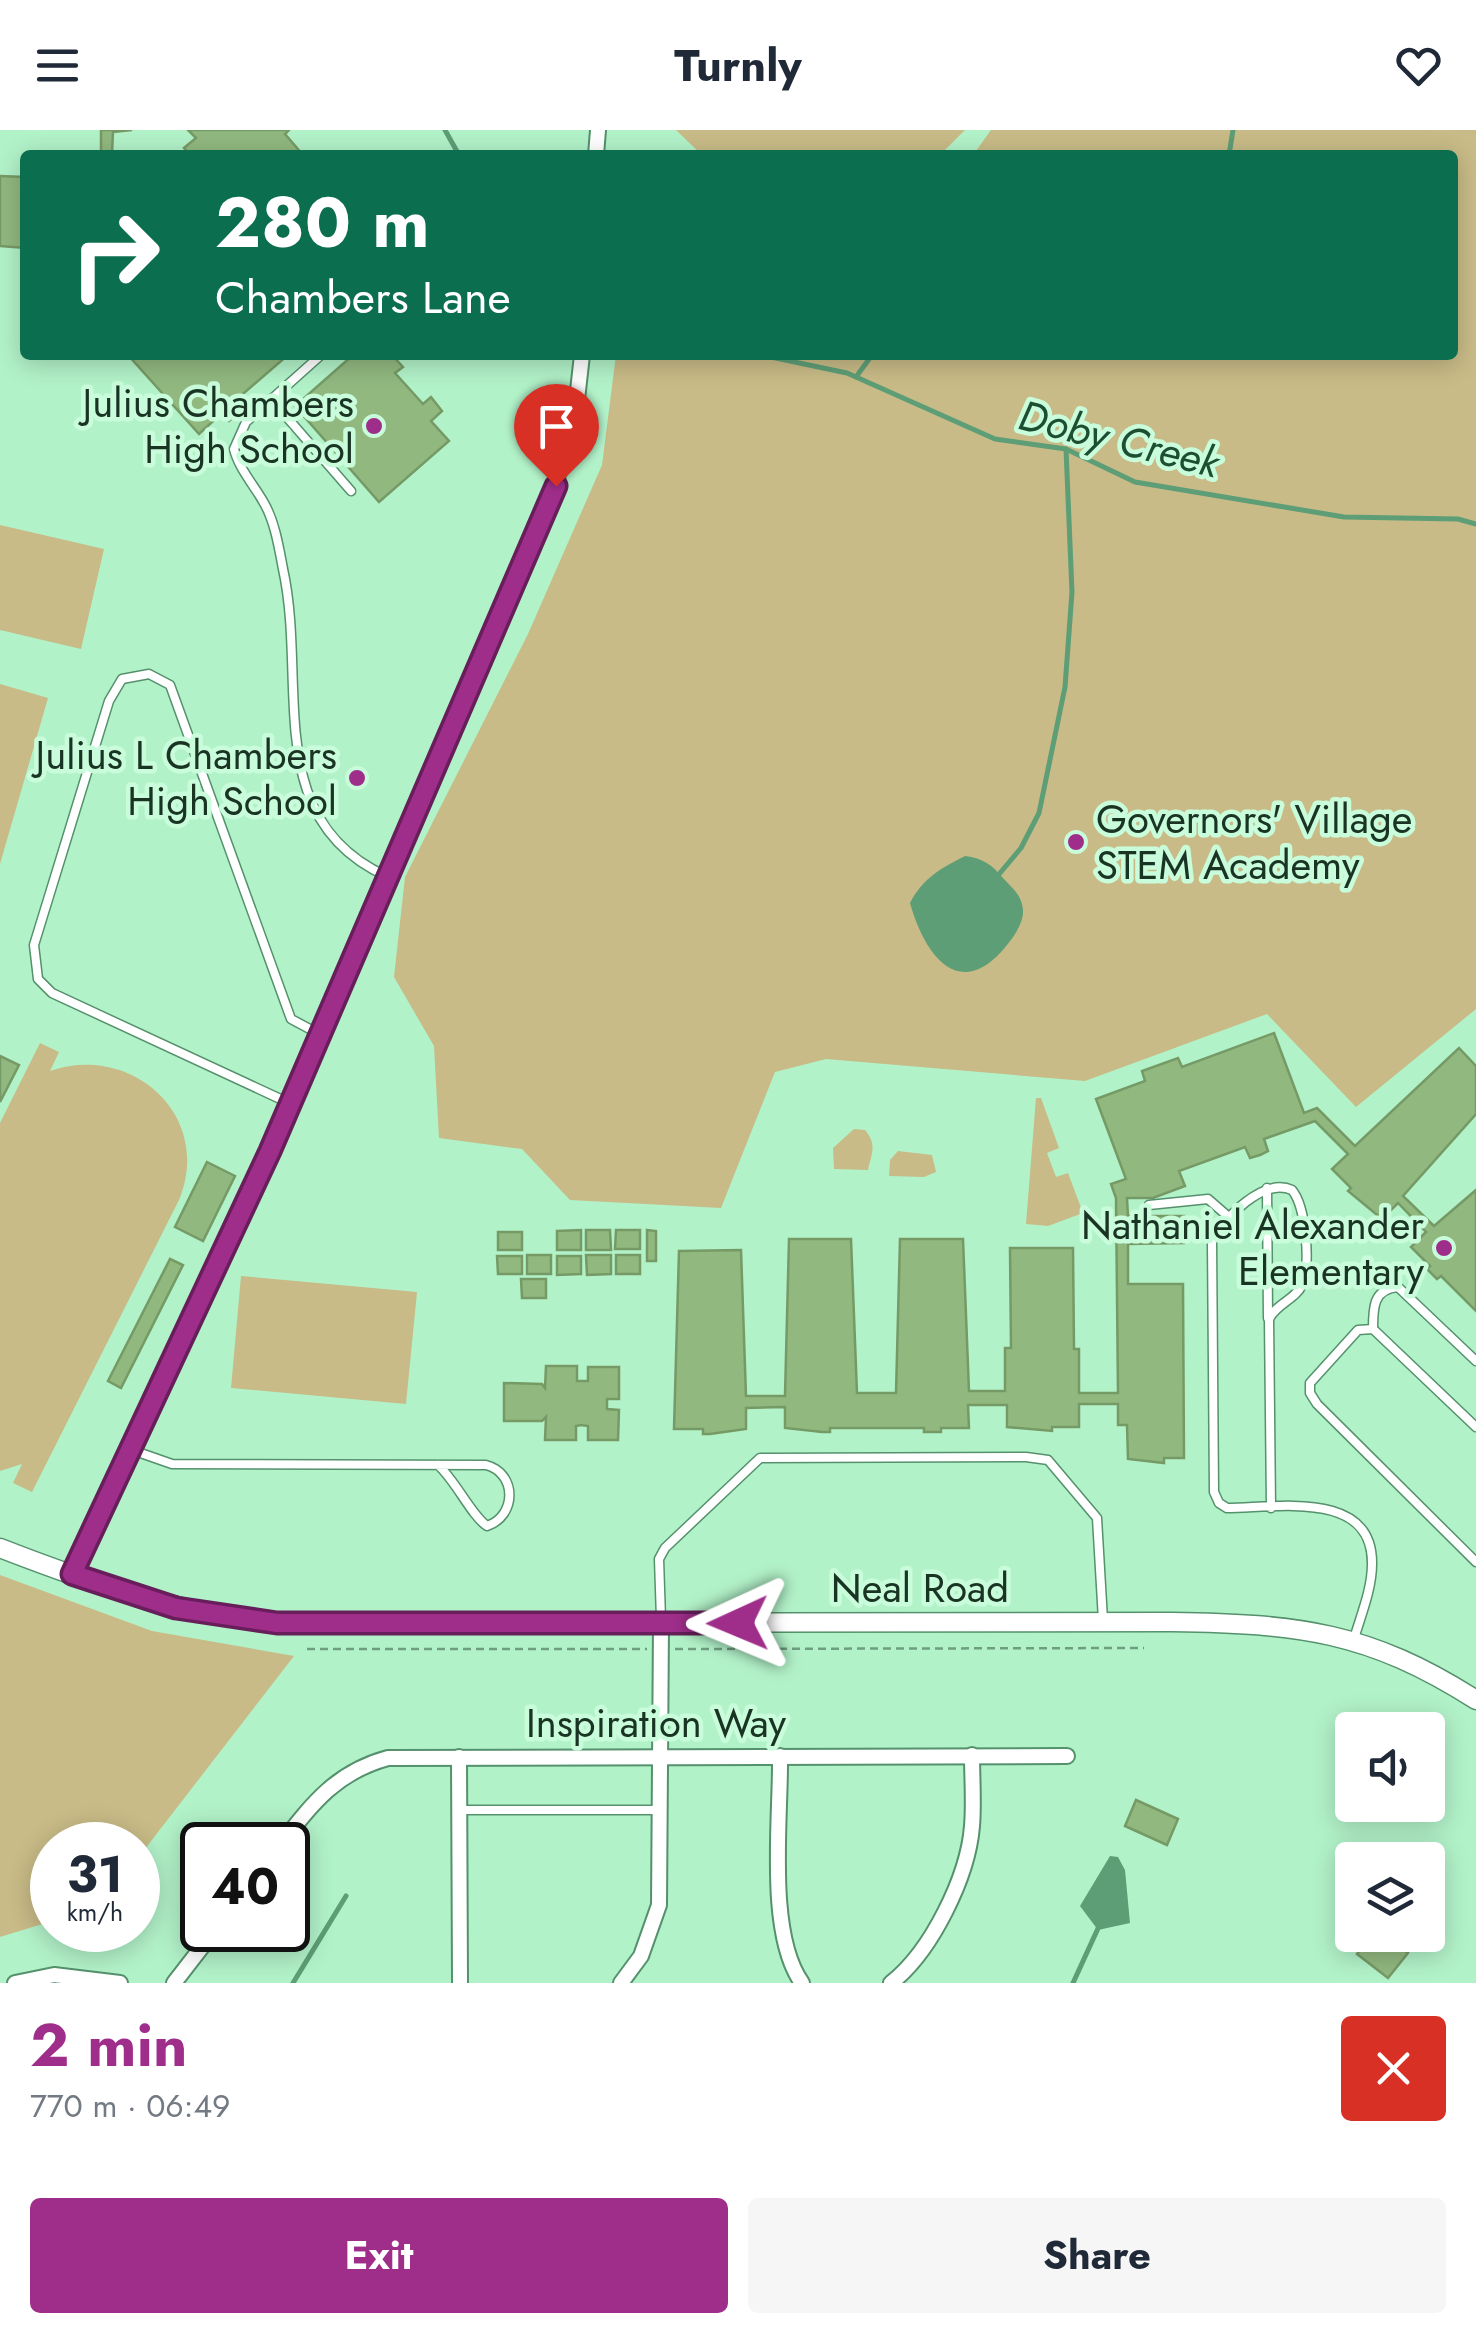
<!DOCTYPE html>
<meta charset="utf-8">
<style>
body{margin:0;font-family:Jost,sans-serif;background:#f6f6f7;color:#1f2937;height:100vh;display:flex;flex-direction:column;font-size:38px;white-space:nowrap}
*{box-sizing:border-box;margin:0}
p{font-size:32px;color:#747a83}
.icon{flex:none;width:55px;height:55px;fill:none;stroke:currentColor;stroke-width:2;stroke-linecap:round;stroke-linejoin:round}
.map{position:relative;height:1853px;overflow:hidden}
.sheet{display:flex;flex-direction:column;background:#fff;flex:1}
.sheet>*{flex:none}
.hud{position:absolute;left:20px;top:20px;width:1438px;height:210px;border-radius:10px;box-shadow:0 5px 25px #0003;background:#0b6e4f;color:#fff;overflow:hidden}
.fabs{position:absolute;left:1335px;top:1582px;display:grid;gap:20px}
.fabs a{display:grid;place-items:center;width:110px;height:110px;border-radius:10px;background:#fff;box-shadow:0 5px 25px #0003;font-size:50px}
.speed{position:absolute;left:30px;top:1692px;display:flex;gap:20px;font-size:50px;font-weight:700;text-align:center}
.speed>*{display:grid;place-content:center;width:130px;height:130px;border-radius:50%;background:#fff;box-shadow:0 5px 25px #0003;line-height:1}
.speed small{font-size:25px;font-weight:400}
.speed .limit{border:5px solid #111;border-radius:15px;background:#fff;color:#111}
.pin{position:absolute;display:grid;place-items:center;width:85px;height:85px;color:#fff;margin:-102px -42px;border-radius:50% 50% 50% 0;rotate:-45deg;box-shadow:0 0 10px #0007}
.pin .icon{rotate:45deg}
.me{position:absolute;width:110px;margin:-55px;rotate:269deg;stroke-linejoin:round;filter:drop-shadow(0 0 8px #0008)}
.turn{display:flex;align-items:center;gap:35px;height:210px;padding:0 30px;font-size:45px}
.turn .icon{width:130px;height:130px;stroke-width:2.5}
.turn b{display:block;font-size:70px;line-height:85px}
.round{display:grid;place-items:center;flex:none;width:105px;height:105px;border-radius:10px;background:#f6f6f7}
.overview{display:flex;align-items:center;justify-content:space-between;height:170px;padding:0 30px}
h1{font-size:60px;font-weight:700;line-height:75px;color:#9f2e8b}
.button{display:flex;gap:20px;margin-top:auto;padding:20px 30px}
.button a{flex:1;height:115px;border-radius:10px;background:#9f2e8b;color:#fff;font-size:40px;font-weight:700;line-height:115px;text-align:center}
.button a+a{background:#f6f6f7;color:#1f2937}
header{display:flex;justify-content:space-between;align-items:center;height:130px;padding:0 30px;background:#fff;font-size:45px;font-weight:700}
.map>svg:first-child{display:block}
.green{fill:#c8bb87}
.water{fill:#5d9e76}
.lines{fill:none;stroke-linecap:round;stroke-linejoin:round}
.stream{stroke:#5d9e76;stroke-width:5}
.building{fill:#91b87f;stroke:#769a66;stroke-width:2.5}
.service-casing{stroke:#54916c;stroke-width:11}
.minor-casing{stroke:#54916c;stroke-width:18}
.tertiary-casing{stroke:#54916c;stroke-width:21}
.path{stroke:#6e9e80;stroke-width:2.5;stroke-dasharray:8 5;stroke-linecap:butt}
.service{stroke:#fff;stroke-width:8}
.minor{stroke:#fff;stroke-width:14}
.tertiary{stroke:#fff;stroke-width:18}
.route-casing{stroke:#671e5a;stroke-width:25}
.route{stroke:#9f2e8b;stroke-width:18}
.poi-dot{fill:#9f2e8b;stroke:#c9fcdb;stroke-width:4}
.labels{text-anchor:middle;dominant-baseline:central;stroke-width:9;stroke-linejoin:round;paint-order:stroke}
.poi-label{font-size:40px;fill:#1a3424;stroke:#c9fcdb;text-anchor:end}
.street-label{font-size:40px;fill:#1a3424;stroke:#c9fcdb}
.water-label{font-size:42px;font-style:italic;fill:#1c4e32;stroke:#c9fcdb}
</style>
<header><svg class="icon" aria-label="menu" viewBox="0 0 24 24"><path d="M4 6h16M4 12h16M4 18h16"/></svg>Turnly<svg class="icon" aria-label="heart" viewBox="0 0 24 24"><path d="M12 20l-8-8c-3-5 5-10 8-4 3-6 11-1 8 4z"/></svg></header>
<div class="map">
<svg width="1476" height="1853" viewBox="0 0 1476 1853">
<rect width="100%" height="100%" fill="#b2f2c9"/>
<g class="green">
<path d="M676 0H965L940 25H702Z"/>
<path d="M991 0H1476V879L1356 977 1267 884 1085 951 826 929 775 942 721 1078 570 1070 522 1019 439 1008 434 916 394 847 405 747 528 504 602 335 616 225H1452V25H973Z"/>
<path d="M0 395 104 419 81 519 0 500Z"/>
<path d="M0 554 48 568 0 734Z"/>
<path d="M40 913 59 922 50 941C131 913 214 985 179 1070L32 1362 13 1353 22 1334 0 1341V993Z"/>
<path d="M1036 968H1041L1059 1018 1047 1023 1056 1047 1068 1043 1083 1083 1048 1096 1026 1094Z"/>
<path d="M854 999 865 1000C878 1015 871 1025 868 1040L834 1039 833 1018Z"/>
<path d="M898 1021 932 1025 936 1042 924 1047 889 1046 890 1030Z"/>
<path d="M241 1146 417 1162 406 1274 231 1258Z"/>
<path d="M0 1445 152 1501 294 1526 138 1728V1715H52V1791L0 1807Z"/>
</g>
<g class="water">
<path d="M965 726C983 728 992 735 1003 748 1012 758 1022 765 1023 780 1024 794 1011 811 1002 821 956 872 923 820 910 773 923 748 941 738 965 726Z"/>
<path d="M1110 1726 1118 1727 1125 1740 1130 1793 1098 1800 1080 1776Z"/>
</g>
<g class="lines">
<g class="stream">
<path d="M445 0 459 25"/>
<path d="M1229 25 1233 0"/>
<path d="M761 225 847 243 995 309 1066 319 1135 352 1344 387 1458 389 1476 394"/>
<path d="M856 247 872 225"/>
<path d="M995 749 1021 718 1039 683 1065 557 1072 462 1066 319"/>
<path d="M293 1853 346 1766"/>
<path d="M1073 1853 1100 1794"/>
</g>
</g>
<g class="building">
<path d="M101 0H132L113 2 112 25H101Z"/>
<path d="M188 0H289L285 4 303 25H190L184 18 196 8Z"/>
<path d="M0 46 25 47V118L0 116Z"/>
<path d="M128 225H288L237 269 244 278 229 291 222 283 199 304Z"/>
<path d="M353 225H392L403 237 395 243 423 274 431 267 442 281 431 291 449 311 379 372 295 276Z"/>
<path d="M1274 903 1304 983 1317 978 1355 1016 1459 918 1476 936V984L1403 1066 1434 1096 1476 1060V1181L1441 1146 1437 1149 1427 1139 1430 1136 1411 1117 1426 1102 1398 1073 1382 1089 1348 1061 1351 1058 1332 1039 1348 1024 1315 991 1264 1009 1268 1021 1260 1025 1250 1028 1245 1017 1179 1041 1185 1056 1153 1068H1127L1128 1086H1184V1113L1128 1114V1154H1183L1184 1328H1164V1333L1128 1329 1127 1295H1118V1274H1079V1297H1052V1301L1007 1297V1275H968L969 1298H941V1302H924V1298H830V1302H822L785 1298V1277L746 1278V1299L710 1304H703V1299H674L679 1121 741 1120 746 1266H785L789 1109H851L857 1263H896L900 1109H963L969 1261H1005V1218H1011L1010 1118H1073L1074 1219H1079V1263H1118L1116 1068 1111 1054 1126 1049 1096 969 1145 951 1142 941 1178 928 1182 937Z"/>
<path d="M0 926 19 935 0 972Z"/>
<path d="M207 1032 235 1046 203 1111 175 1097Z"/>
<path d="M581 1100V1120H557V1101Z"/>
<path d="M586 1100H610L611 1120H586Z"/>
<path d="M616 1100H640V1119H615Z"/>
<path d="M647 1100 656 1101V1131H647Z"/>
<rect x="498" y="1102" width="24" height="18"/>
<rect x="527" y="1125" width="24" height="19"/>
<path d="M586 1125H611V1144L587 1145Z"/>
<rect x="616" y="1125" width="24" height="19"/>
<path d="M497 1126H522V1144H498Z"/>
<path d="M557 1126H581V1144L557 1145Z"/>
<path d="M170 1129 183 1135 121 1258 108 1251Z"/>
<path d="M521 1149H546V1168H522Z"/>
<path d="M546 1236H577V1251H588V1237H619V1269H607V1279L619 1280 618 1310H588V1296L581 1295 576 1296V1310H545L546 1287 542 1291H504V1253L542 1254 545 1258Z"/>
<path d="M1136 1670 1178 1689 1167 1715 1125 1696Z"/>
<path d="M1372 1805H1385L1408 1823 1388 1848 1357 1824Z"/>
</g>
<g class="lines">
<defs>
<g id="service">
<path d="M321 225 246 292 234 319C239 339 254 355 264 373 275 392 279 418 283 439 308 552 260 690 388 747"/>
<path d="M271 269 351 361"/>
<path d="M289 973 52 863 38 849 34 815 109 571 122 549 149 544 170 555 291 889 321 905"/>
<path d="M1267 1058 1268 1188"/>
<path d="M1149 1075 1208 1069 1231 1089"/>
<path d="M1373 1199C1373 1178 1373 1159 1398 1157L1476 1231"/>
<path d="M1476 1297 1373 1199 1358 1200 1310 1253V1263L1317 1274 1476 1432"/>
<path d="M129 1319 172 1334 486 1335C517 1343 517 1386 487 1396 471 1385 456 1351 438 1335"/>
<path d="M1271 1378 1269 1189C1276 1174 1296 1169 1302 1155 1311 1135 1306 1077 1292 1060 1264 1047 1223 1088 1212 1112L1214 1362 1219 1373 1227 1378C1276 1378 1373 1359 1372 1434 1372 1459 1361 1485 1354 1509"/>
<path d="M661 1489 659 1429 665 1418 760 1328 1026 1327 1048 1330 1097 1388 1103 1490"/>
<path d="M459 1680H660"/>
</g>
<g id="minor">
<path d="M596 25 598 0"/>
<path d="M71 1444 270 1021 549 372 574 296 582 225"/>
<path d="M780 1626C781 1687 766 1803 802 1853"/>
<path d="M459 1627 460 1853"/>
<path d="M280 1715C312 1674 336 1642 388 1628L1067 1626"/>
<path d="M15 1853 54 1845 120 1853"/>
<path d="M174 1853 215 1800"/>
<path d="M621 1853 641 1826 659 1775 661 1494"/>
<path d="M891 1853C931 1822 968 1747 972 1696 974 1673 972 1648 972 1625"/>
</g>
<path id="tertiary" d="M0 1418C90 1453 180 1484 277 1493L1172 1492C1298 1494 1368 1501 1476 1570"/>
</defs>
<use href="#service" class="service-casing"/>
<use href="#minor" class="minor-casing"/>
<use href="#tertiary" class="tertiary-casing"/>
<g class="path">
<path d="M307 1519H647"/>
<path d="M675 1519 1144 1518"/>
</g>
<use href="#service" class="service"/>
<use href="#minor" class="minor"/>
<use href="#tertiary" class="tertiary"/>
</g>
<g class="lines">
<defs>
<path id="route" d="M556 356 270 1021 72 1444 176 1478 277 1493H738"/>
</defs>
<use href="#route" class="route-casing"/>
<use href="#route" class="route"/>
</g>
<g class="poi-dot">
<circle cx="374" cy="296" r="10"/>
<circle cx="357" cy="648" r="10"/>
<circle cx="1076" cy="712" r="10"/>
<circle cx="1444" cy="1118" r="10"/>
</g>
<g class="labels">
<g class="poi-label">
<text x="354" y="273">Julius Chambers<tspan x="354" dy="46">High School</tspan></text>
<text x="337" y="625">Julius L Chambers<tspan x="337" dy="46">High School</tspan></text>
<text x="1096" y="689" text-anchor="start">Governors' Village<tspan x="1096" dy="46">STEM Academy</tspan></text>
<text x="1424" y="1095">Nathaniel Alexander<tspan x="1424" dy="46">Elementary</tspan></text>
</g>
<g class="street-label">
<text x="920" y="1458">Neal Road</text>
<text x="656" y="1593">Inspiration Way</text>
</g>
<g class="water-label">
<text transform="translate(1119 309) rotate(14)">Doby Creek</text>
</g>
</g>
</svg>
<div class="fabs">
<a><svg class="icon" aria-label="sound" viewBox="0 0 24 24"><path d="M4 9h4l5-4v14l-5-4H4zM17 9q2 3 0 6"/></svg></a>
<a><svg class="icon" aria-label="layers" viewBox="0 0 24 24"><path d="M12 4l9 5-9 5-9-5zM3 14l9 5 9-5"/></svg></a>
</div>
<div class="speed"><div>31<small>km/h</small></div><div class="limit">40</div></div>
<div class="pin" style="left:556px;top:356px;background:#d93025"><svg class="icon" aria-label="arrive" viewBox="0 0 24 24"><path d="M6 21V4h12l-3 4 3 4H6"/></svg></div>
<svg class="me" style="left:738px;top:1493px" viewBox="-20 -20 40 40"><path d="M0-17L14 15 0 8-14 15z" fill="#9f2e8b" stroke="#fff" stroke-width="4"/></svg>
<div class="hud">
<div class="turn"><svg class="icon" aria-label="right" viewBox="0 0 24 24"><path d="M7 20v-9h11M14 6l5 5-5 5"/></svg><div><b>280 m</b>Chambers Lane</div></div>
</div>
</div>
<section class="sheet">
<div class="overview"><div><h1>2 min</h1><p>770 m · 06:49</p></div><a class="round" style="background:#d93025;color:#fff"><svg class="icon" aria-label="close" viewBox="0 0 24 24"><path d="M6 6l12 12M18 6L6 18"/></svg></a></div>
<div class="button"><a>Exit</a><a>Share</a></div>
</section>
